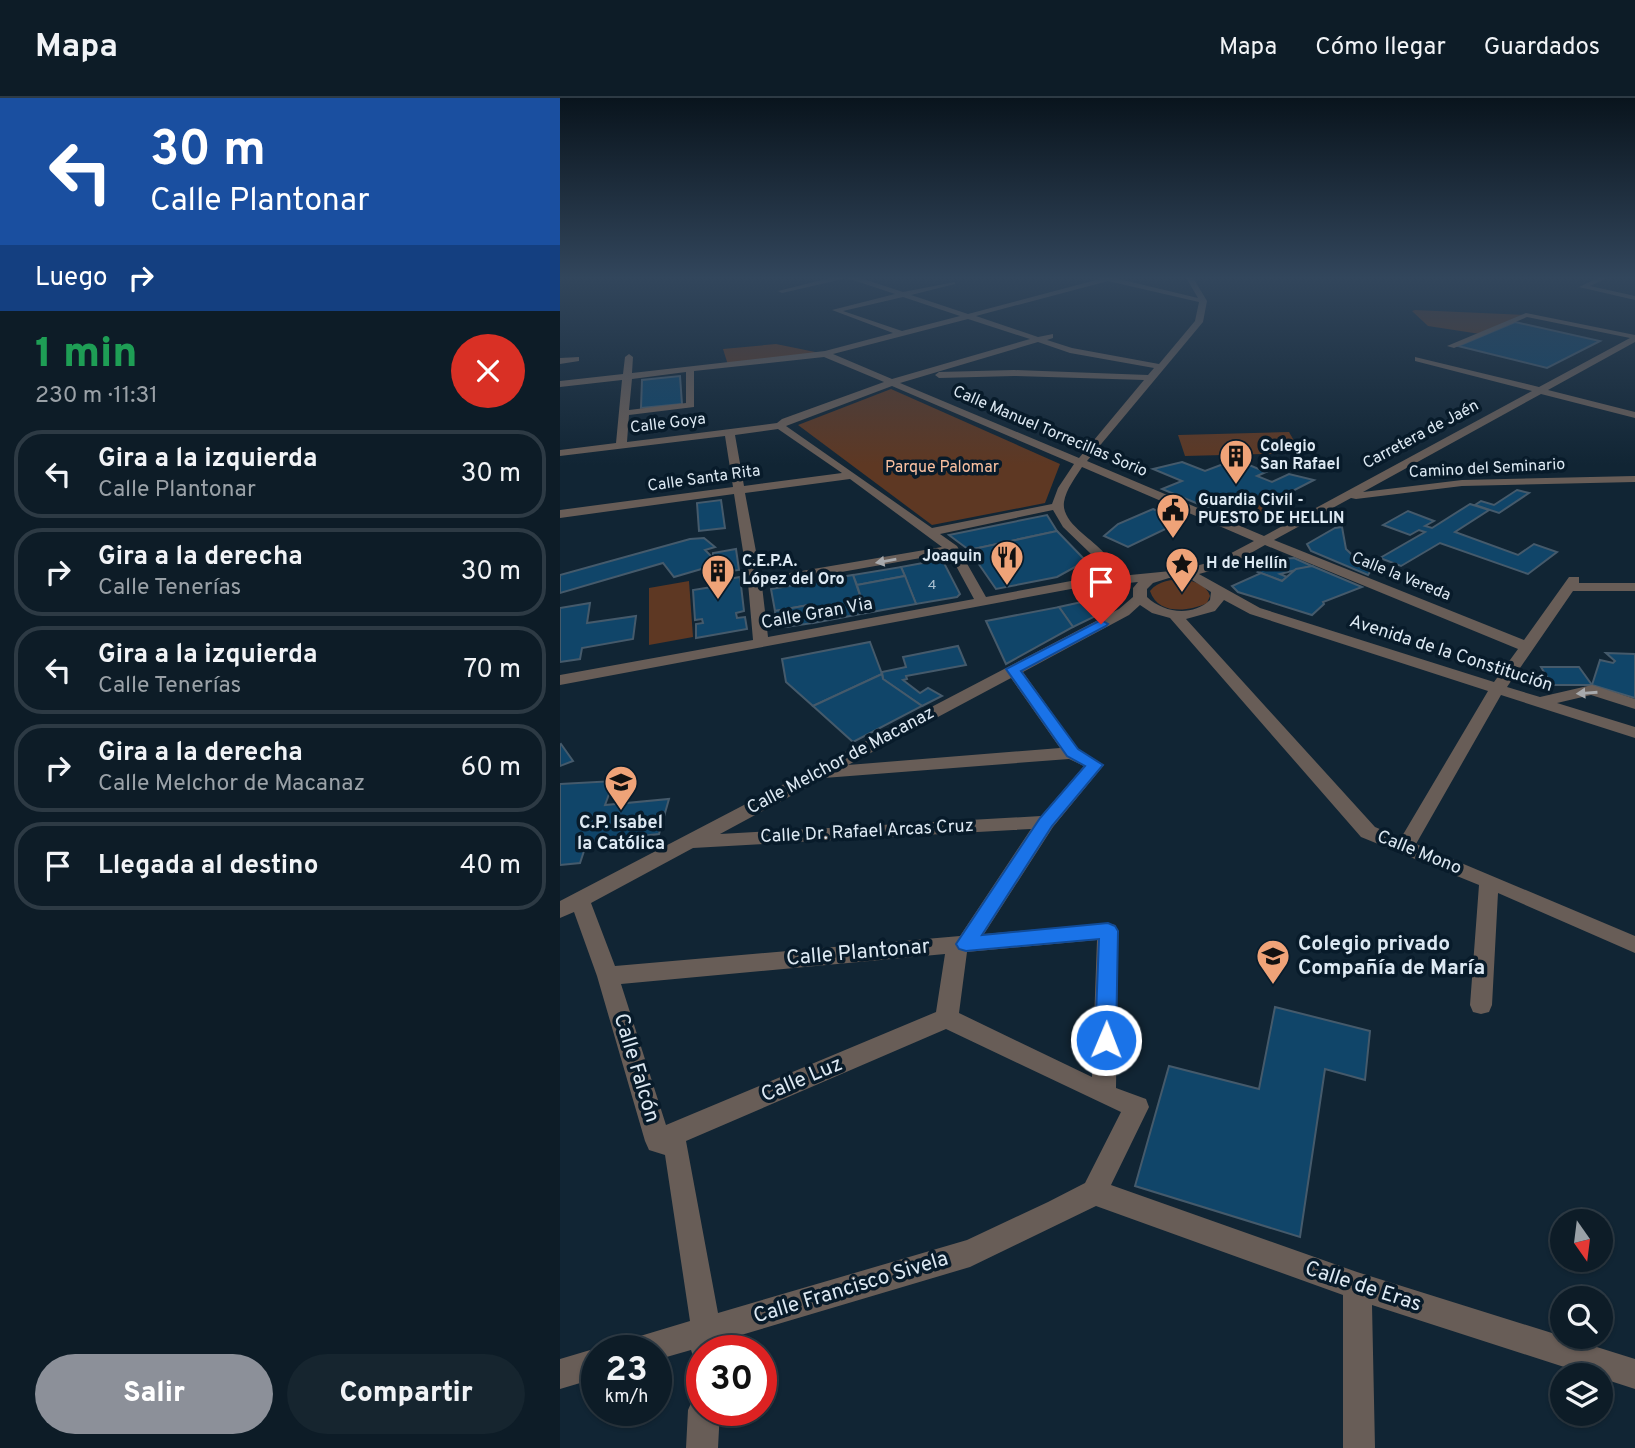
<!DOCTYPE html>
<html lang="es">
<meta charset="utf-8">
<style>
body{margin:0;font-family:Overpass,sans-serif;background:#16252f;color:#f1f3f6;height:100vh;display:flex;flex-direction:column;font-size:26px;white-space:nowrap}
*{box-sizing:border-box;margin:0}
p{font-size:23px;color:#9aa1a7}
.icon{flex:none;width:38px;height:38px;fill:none;stroke:currentColor;stroke-width:2;stroke-linecap:round;stroke-linejoin:round}
.map{position:relative;flex:1;overflow:hidden}
.drawer{display:flex;flex-direction:column;background:#0d1c27;width:560px}
.drawer>*{flex:none}
.banner{background:#1a4fa0;color:#fff;overflow:hidden}
.needle{width:46px;rotate:166deg}
.tools{position:absolute;left:990px;top:1111px;display:grid;gap:14px}
.tools a{display:grid;place-items:center;width:63px;height:63px;border-radius:50%;background:#0d1c27;box-shadow:0 2px 5px #0004,0 0 0 2px #2d3a44;font-size:35px}
.speed{position:absolute;left:21px;top:1237px;display:flex;gap:14px;font-size:35px;font-weight:700;text-align:center}
.speed>*{display:grid;place-content:center;width:91px;height:91px;border-radius:50%;background:#0d1c27;box-shadow:0 2px 5px #0004,0 0 0 2px #2d3a44;line-height:1}
.speed small{font-size:18px;font-weight:400}
.speed .limit{border:10px solid #d22;background:#fff;color:#111}
.pin{position:absolute;display:grid;place-items:center;width:60px;height:60px;color:#fff;margin:-72px -30px;border-radius:50% 50% 50% 0;rotate:-45deg;box-shadow:0 0 7px #0007}
.pin .icon{rotate:45deg}
.me{position:absolute;width:77px;margin:-38px;rotate:1deg;stroke-linejoin:round;filter:drop-shadow(0 0 5px #0008)}
.turn{display:flex;align-items:center;gap:24px;height:147px;padding:0 35px;font-size:32px}
.turn .icon{width:91px;height:91px;stroke-width:2.5}
.turn b{display:block;font-size:49px;line-height:60px}
.then{display:flex;align-items:center;height:66px;padding:0 35px;background:#0003;gap:14px;font-size:26px}
.round{display:grid;place-items:center;flex:none;width:74px;height:74px;border-radius:37px;background:#16252f}
.headline{display:flex;align-items:center;justify-content:space-between;height:119px;padding:0 35px}
h1{font-size:42px;font-weight:800;line-height:52px;color:#1e9e55}
.button{display:flex;gap:14px;margin-top:auto;padding:14px 35px}
.button a{flex:1;height:80px;border-radius:42px;background:#8c9099;color:#fff;font-size:28px;font-weight:800;line-height:80px;text-align:center}
.button a+a{background:#16252f;color:#f1f3f6}
ul{padding:0;list-style:none}
li{display:flex;align-items:center;gap:21px;height:88px;margin:0 14px 10px;padding:0 21px;border:4px solid #2d3a44;border-radius:28px}
li div{flex:1}
li b{display:block;font-size:26px}
li em{font-style:normal}
header{display:flex;align-items:center;gap:42px;box-sizing:border-box;height:98px;padding:0 35px;background:#0d1c27;border-bottom:2px solid #2d3a44}
header strong{font-size:33px}
nav{display:flex;gap:38px;margin-inline-start:auto;font-size:24px}
main{display:flex;flex:1;min-height:0}
.map>svg:first-child{display:block}
.green{fill:#5e3823}
.building{fill:#104569;stroke:#455a6b;stroke-width:2}
.lines{fill:none;stroke-linecap:round;stroke-linejoin:round}
.minor{fill:#685d57;fill-rule:evenodd}
.oneway{fill:#a8aaad}
.route{fill:#1a73e8;stroke:#114b97;stroke-width:2}
.labels{text-anchor:middle;dominant-baseline:central;stroke-width:7;stroke-linejoin:round;paint-order:stroke}
.number-label{font-size:14px;fill:#aac0d0}
.far-street-label{font-size:16px;fill:#dde9f3;stroke:#081b2a}
.far-poi-label{font-size:16px;font-weight:bold;fill:#dde9f3;stroke:#081b2a;text-anchor:start}
.far-park-label{font-size:16px;fill:#fac0a0;stroke:#081b2a}
.street-label{font-size:18px;fill:#dde9f3;stroke:#081b2a}
.poi-label{font-size:18px;font-weight:bold;fill:#dde9f3;stroke:#081b2a}
.near-poi-label{font-size:21px;font-weight:bold;fill:#dde9f3;stroke:#081b2a;text-anchor:start}
.near-street-label{font-size:21px;fill:#dde9f3;stroke:#081b2a}
</style>
<header>
<strong>Mapa</strong>
<nav><a>Mapa</a><a>Cómo llegar</a><a>Guardados</a></nav>
</header>
<main>
<section class="drawer">
<div class="banner">
<div class="turn"><svg class="icon" aria-label="left" viewBox="0 0 24 24"><path d="M17 20v-9H6M10 6l-5 5 5 5"/></svg><div><b>30 m</b>Calle Plantonar</div></div>
<div class="then">Luego<svg class="icon" aria-label="right" viewBox="0 0 24 24"><path d="M7 20v-9h11M14 6l5 5-5 5"/></svg></div>
</div>
<div class="headline"><div><h1>1 min</h1><p>230 m · 11:31</p></div><a class="round" style="background:#d93025;color:#fff"><svg class="icon" aria-label="close" viewBox="0 0 24 24"><path d="M6 6l12 12M18 6L6 18"/></svg></a></div>
<ul>
<li><svg class="icon" aria-label="left" viewBox="0 0 24 24"><path d="M17 20v-9H6M10 6l-5 5 5 5"/></svg><div><b>Gira a la izquierda</b><p>Calle Plantonar</p></div><em>30 m</em></li>
<li><svg class="icon" aria-label="right" viewBox="0 0 24 24"><path d="M7 20v-9h11M14 6l5 5-5 5"/></svg><div><b>Gira a la derecha</b><p>Calle Tenerías</p></div><em>30 m</em></li>
<li><svg class="icon" aria-label="left" viewBox="0 0 24 24"><path d="M17 20v-9H6M10 6l-5 5 5 5"/></svg><div><b>Gira a la izquierda</b><p>Calle Tenerías</p></div><em>70 m</em></li>
<li><svg class="icon" aria-label="right" viewBox="0 0 24 24"><path d="M7 20v-9h11M14 6l5 5-5 5"/></svg><div><b>Gira a la derecha</b><p>Calle Melchor de Macanaz</p></div><em>60 m</em></li>
<li><svg class="icon" aria-label="arrive" viewBox="0 0 24 24"><path d="M6 21V4h12l-3 4 3 4H6"/></svg><div><b>Llegada al destino</b></div><em>40 m</em></li>
</ul>
<div class="button"><a>Salir</a><a>Compartir</a></div>
</section>
<div class="map">
<svg width="1075" height="1350" viewBox="0 0 1075 1350">
<rect width="100%" height="100%" fill="#112534"/>
<g class="green">
<path d="M855 212 966 217 920 236 868 228 852 213Z"/>
<path d="M216 246 265 256 168 267 163 251Z"/>
<path d="M331 291 500 366 485 405 372 427 238 327Z"/>
<path d="M729 334 741 355 625 358 618 337Z"/>
<path d="M702 398 720 406 690 421 672 413Z"/>
<path d="M625 481C635 484 647 487 650 498L647 505C628 514 598 517 590 493 599 482 611 482 625 481Z"/>
<path d="M129 483 133 539 89 547V490Z"/>
</g>
<g class="building">
<path d="M955 224 1040 243 987 270 898 248Z"/>
<path d="M120 278 122 306 81 310 82 282Z"/>
<path d="M622 364 645 373 666 365 682 364 706 374 697 378 712 384 729 376 754 382 721 399 708 394 698 399 687 395 653 412 602 391 622 383 593 371Z"/>
<path d="M957 392 969 395 939 415 915 407 921 403 934 407Z"/>
<path d="M161 402 165 430 139 433 137 405Z"/>
<path d="M910 406 929 412 895 434 958 457 974 446 997 454 968 476 880 445 841 468 820 460 865 434 859 432 850 437 823 427 848 413 874 423 865 428 872 430Z"/>
<path d="M593 411 622 423 568 449 544 438 558 426Z"/>
<path d="M487 417 497 433 409 452 389 437Z"/>
<path d="M782 429 786 451 810 474 808 477 751 453 747 446 775 430Z"/>
<path d="M497 433 526 463 497 479 436 491 409 452Z"/>
<path d="M144 440 155 449 145 452 153 460V455L176 451 179 472 155 475V467L114 479 103 465 0 495V477L130 441Z"/>
<path d="M734 460 752 468 720 476 727 479 722 483 698 474 720 461Z"/>
<path d="M379 462 383 463 400 496 397 499 356 506 341 469Z"/>
<path d="M752 468 802 489 763 504 764 506 752 517 678 494 672 488 701 475 722 483 736 471Z"/>
<path d="M341 469 345 478 297 487 293 477Z"/>
<path d="M293 477 306 515 253 525 249 507 215 513 211 491Z"/>
<path d="M345 478 356 506 306 515 297 487Z"/>
<path d="M180 479 184 513 176 515 177 520 185 519 187 531 136 540V526L143 525 142 521 135 522 133 492 152 489V492L158 491 157 483Z"/>
<path d="M526 503 544 514 513 529 499 509Z"/>
<path d="M30 505 27 525 76 518 73 541 22 550 20 561 0 564V510Z"/>
<path d="M249 507 253 525 226 529 216 525 215 513Z"/>
<path d="M499 509 513 529 446 566 426 523Z"/>
<path d="M310 544 322 576 253 608 226 584 222 561Z"/>
<path d="M398 548 406 567 346 578 347 581 343 582 360 595 368 590 382 598 362 608 323 581 322 574 346 569 343 559Z"/>
<path d="M1046 555 1075 556V600L1032 587 1040 562 1053 565 1055 563Z"/>
<path d="M981 569H1019L1032 587H992Z"/>
<path d="M322 576 323 581 362 608 293 644 253 608Z"/>
<path d="M1 646 13 663 0 668V647Z"/>
<path d="M54 683 45 707 109 701 99 736 27 744 20 765 0 767V686Z"/>
<path d="M715 909 810 933 805 982 765 971 740 1139 575 1088 609 968 699 991Z"/>
</g>
<g class="lines">
<g class="minor">
<path d="M278 178H294L343 194 395 184V186L351 197 408 216 540 181 533 178H546L638 200 625 178H632L647 203 643 224 527 363 704 438 972 293 855 263V259L979 289 1070 240 967 219 894 250 887 248 966 215 1075 237V244L988 292 1075 314V320L981 296 803 394 902 382 1075 378V384L902 388 796 401 791 400 714 442 964 542 1009 479H1019V485H1075V493H1013L947 589 980 599 1032 587 1075 601V611L1031 597 997 605 1075 629V640L941 597 856 746 1075 838V855L938 795 932 907 929 914 921 916 913 914 910 907 919 787 801 739 610 520 592 515 580 507 569 517 463 574 518 651 544 667 493 729 424 836 548 825 555 827 558 833 556 990 586 1001 589 1009 551 1087 797 1174 1075 1261V1291L1041 1280V1278H1032L812 1207 815 1350H783V1197L536 1108 410 1169 161 1243V1253H142V1266L135 1264 131 1252 96 1262V1253H63L67 1242 130 1223 105 1057 89 1052 85 1043 37 878 14 814 0 820V803L559 511 573 499V490L578 484 568 485 567 490 562 491 553 487 511 491 0 587V577L193 542 188 485 174 396 0 420V412L173 389 165 338 0 358V352L56 345 62 282 0 289V283L63 276 65 259 69 256 73 259 72 275 265 253 333 235 272 212 335 196 287 180 222 195 218 193ZM548 183 639 204 635 223 599 266 512 250 487 242 493 240V236L478 239 416 218ZM343 199 400 218 342 233 283 213ZM408 221 470 241 332 281 273 256ZM478 244 510 255 594 270 588 277 454 272 379 274 375 277 379 280 454 278 584 282 519 360 340 285ZM264 259 324 284 222 321 217 325 67 344 69 317 134 309V273ZM126 274V305L69 312 72 281ZM332 288 514 366 498 390 492 406 372 430 226 328ZM218 331 282 375 184 388 175 337ZM522 369 694 443 658 462 621 472 560 478C554 471 550 462 544 455 533 441 501 425 504 404 506 391 516 379 522 369ZM290 381 382 449 201 480 185 395ZM493 412 503 429 530 455 547 479 511 483 426 499 397 448 380 436ZM705 447 958 551 934 584 700 510 639 476 668 468ZM389 455 414 501 208 539 202 488ZM609 480 632 482 651 494 650 502C632 519 604 515 587 499V491L593 485ZM664 502 690 516 928 593 841 740 815 729 626 521 655 513ZM451 580 500 650 288 667ZM509 661 524 668 481 718 160 736 264 680ZM471 731 400 838 55 868 31 805 133 750ZM537 842 532 979 399 915 407 854ZM385 856 376 914 106 1027 61 886ZM386 931 561 1014 525 1085 488 1104 407 1142 158 1215 126 1043Z"/>
<path d="M1042 178H1051L1030 188 1075 198V202L1019 189Z"/>
<path d="M19 259V263L0 266V260Z"/>
<path d="M37 1250 44 1253H37V1280L0 1291V1261Z"/>
<path d="M142 1297V1312H160L158 1350H126L128 1312 133 1301Z"/>
</g>
</g>
<defs><path id="oneway-solid" d="M-6-.8H1V-3.2L6.5 0L1 3.2V.8H-6Z" transform="scale(1.75)"/></defs>
<g class="oneway">
<use href="#oneway-solid" transform="translate(326 463) rotate(170)"/>
<use href="#oneway-solid" transform="translate(1027 595) rotate(176)"/>
</g>
<linearGradient id="sky" x2="0" y2="1"><stop stop-color="#09141d"/><stop offset="0.49" stop-color="#32465c"/><stop offset="1" stop-color="#32465c" stop-opacity="0"/></linearGradient>
<rect width="1075" height="367" fill="url(#sky)"/>
<path class="route" d="M541 522 548 526 546 528 461 573 518 651 543 667 492 728 422 837 548 825 555 828 558 833 556 942 553 948 546 951 538 948 535 942 539 841 406 853 399 851 396 846 480 720 525 668 507 658 446 571Z"/>
<defs>
<symbol id="building-pin" viewBox="-11 -11 22 30"><path d="M0 17L-7.5 6A9.5 9.5 0 1 1 7.5 6Z" fill="#efa378" stroke="#081b2a"/><path d="M-4-6H4V6H1V3H-1V6H-4ZM-2.5-4.3h1.7v1.8h-1.7ZM.8-4.3h1.7v1.8H.8ZM-2.5-1h1.7V.8h-1.7ZM.8-1h1.7V.8H.8Z" fill="#111"/></symbol>
<symbol id="civic-pin" viewBox="-11 -11 22 30"><path d="M0 17L-7.5 6A9.5 9.5 0 1 1 7.5 6Z" fill="#efa378" stroke="#081b2a"/><path d="M-.6-6.5H3V-4.5H.6V-3L4-1V1h2V6H-6V1h2V-1L-.6-3ZM-1.2 2.5V6h2.4V2.5Z" fill="#111"/></symbol>
<symbol id="restaurant-pin" viewBox="-11 -11 22 30"><path d="M0 17L-7.5 6A9.5 9.5 0 1 1 7.5 6Z" fill="#efa378" stroke="#081b2a"/><path d="M-5-6h1v4h1v-4h1v4h1v-4h1v5L-1.5 .5V6h-2V.5L-5-1ZM5-6V6H3V1.5H1.5Q1.5-4 5-6Z" fill="#111"/></symbol>
<symbol id="sight-pin" viewBox="-11 -11 22 30"><path d="M0 17L-7.5 6A9.5 9.5 0 1 1 7.5 6Z" fill="#efa378" stroke="#081b2a"/><path d="M0-6L1.8-2.2L6-1.7L2.9 1.2L3.7 5.4L0 3.3L-3.7 5.4L-2.9 1.2L-6-1.7L-1.8-2.2Z" fill="#111"/></symbol>
<symbol id="school-pin" viewBox="-11 -11 22 30"><path d="M0 17L-7.5 6A9.5 9.5 0 1 1 7.5 6Z" fill="#efa378" stroke="#081b2a"/><path d="M0-5L7-2L0 1L-7-2ZM-4 1L0 2.5L4 1V4Q0 6-4 4Z" fill="#111"/></symbol>
</defs>
<g fill-rule="evenodd">
<use href="#building-pin" x="657" y="339" width="38" height="52"/>
<use href="#civic-pin" x="594" y="393" width="38" height="52"/>
<use href="#restaurant-pin" x="428" y="440" width="38" height="52"/>
<use href="#sight-pin" x="603" y="447" width="38" height="52"/>
<use href="#building-pin" x="139" y="454" width="38" height="52"/>
<use href="#school-pin" x="42" y="665" width="38" height="52"/>
<use href="#school-pin" x="694" y="839" width="38" height="52"/>
</g>
<g class="labels">
<g class="number-label">
<text x="372" y="487">4</text>
</g>
<g class="far-street-label">
<text transform="translate(108 326) rotate(-7)">Calle Goya</text>
<text transform="translate(490 334) rotate(23)">Calle Manuel Torrecillas Sorio</text>
<text transform="translate(861 337) rotate(-28)">Carretera de Jaén</text>
<text transform="translate(927 371) rotate(-3)">Camino del Seminario</text>
<text transform="translate(144 381) rotate(-8)">Calle Santa Rita</text>
<text transform="translate(841 479) rotate(22)">Calle la Vereda</text>
</g>
<g class="far-poi-label">
<text x="700" y="349">Colegio<tspan x="700" dy="18">San Rafael</tspan></text>
<text x="638" y="403">Guardia Civil -<tspan x="638" dy="18">PUESTO DE HELLIN</tspan></text>
<text x="422" y="459" text-anchor="end">Joaquin</text>
<text x="182" y="464">C.E.P.A.<tspan x="182" dy="18">López del Oro</tspan></text>
<text x="646" y="466">H de Hellín</text>
</g>
<g class="far-park-label">
<text x="382" y="370">Parque Palomar</text>
</g>
<g class="street-label">
<text transform="translate(257 516) rotate(-10)">Calle Gran Via</text>
<text transform="translate(891 556) rotate(18)">Avenida de la Constitución</text>
<text transform="translate(281 663) rotate(-28)">Calle Melchor de Macanaz</text>
<text transform="translate(307 734) rotate(-3)">Calle Dr. Rafael Arcas Cruz</text>
<text transform="translate(859 755) rotate(22)">Calle Mono</text>
</g>
<g class="poi-label">
<text x="61" y="725">C.P. Isabel<tspan x="61" dy="21">la Católica</tspan></text>
</g>
<g class="near-poi-label">
<text x="738" y="846">Colegio privado<tspan x="738" dy="24">Compañía de María</tspan></text>
</g>
<g class="near-street-label">
<text transform="translate(298 855) rotate(-5)">Calle Plantonar</text>
<text transform="translate(76 970) rotate(73)">Calle Falcón</text>
<text transform="translate(242 982) rotate(-23)">Calle Luz</text>
<text transform="translate(803 1189) rotate(18)">Calle de Eras</text>
<text transform="translate(291 1190) rotate(-17)">Calle Francisco Sivela</text>
</g>
</g>
</svg>
<div class="tools">
<a><svg class="needle" viewBox="-14 -14 28 28"><path d="M0-13l5 13h-10z" fill="#e53935"/><path d="M0 13l5-13h-10z" fill="#9aa1a7"/></svg></a>
<a><svg class="icon" aria-label="search" viewBox="0 0 24 24"><circle cx="10" cy="10" r="6"/><path d="M15 15l6 6"/></svg></a>
<a><svg class="icon" aria-label="layers" viewBox="0 0 24 24"><path d="M12 4l9 5-9 5-9-5zM3 14l9 5 9-5"/></svg></a>
</div>
<div class="speed"><div>23<small>km/h</small></div><div class="limit">30</div></div>
<div class="pin" style="left:541px;top:526px;background:#d93025"><svg class="icon" aria-label="arrive" viewBox="0 0 24 24"><path d="M6 21V4h12l-3 4 3 4H6"/></svg></div>
<svg class="me" style="left:546px;top:942px" viewBox="-20 -20 40 40"><circle r="17" fill="#1a73e8" stroke="#fff" stroke-width="3"/><path d="M0-11L8 9 0 5-8 9z" fill="#fff"/></svg>
</div>
</main>
